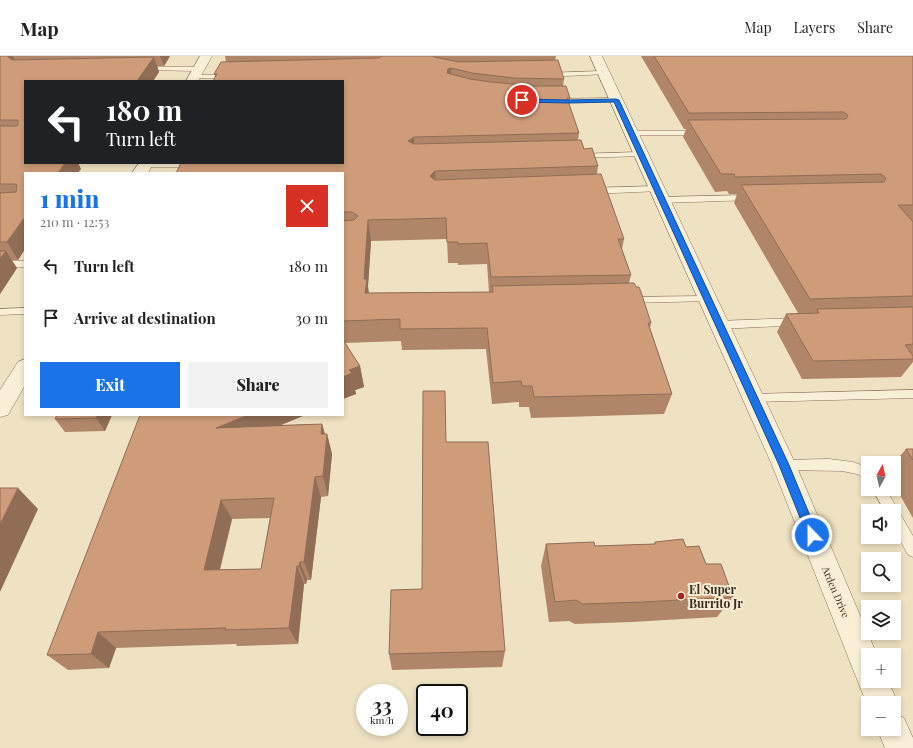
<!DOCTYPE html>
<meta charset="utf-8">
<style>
body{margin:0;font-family:"Playfair Display",serif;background:#f2f2f2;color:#222;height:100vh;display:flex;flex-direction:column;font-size:15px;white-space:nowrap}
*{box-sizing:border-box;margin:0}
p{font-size:13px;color:#767676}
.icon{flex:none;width:22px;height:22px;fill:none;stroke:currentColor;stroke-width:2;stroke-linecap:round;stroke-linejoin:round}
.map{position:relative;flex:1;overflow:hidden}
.side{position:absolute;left:24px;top:116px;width:320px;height:244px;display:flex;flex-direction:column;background:#fff;border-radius:0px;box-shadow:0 2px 6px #0003}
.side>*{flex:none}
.top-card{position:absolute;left:24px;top:24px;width:320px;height:84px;border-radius:0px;box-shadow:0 2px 6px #0003;background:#202124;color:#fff;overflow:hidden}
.needle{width:26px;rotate:8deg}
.buttons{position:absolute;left:861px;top:400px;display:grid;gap:8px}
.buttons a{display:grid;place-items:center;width:40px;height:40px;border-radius:0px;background:#fff;box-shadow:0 2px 6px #0003;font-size:20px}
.speed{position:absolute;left:356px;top:628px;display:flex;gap:8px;font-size:20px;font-weight:700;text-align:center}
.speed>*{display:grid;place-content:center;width:52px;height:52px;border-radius:50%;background:#fff;box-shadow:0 2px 6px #0003;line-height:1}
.speed small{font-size:10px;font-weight:400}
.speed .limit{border:2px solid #111;border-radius:6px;background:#fff;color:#111}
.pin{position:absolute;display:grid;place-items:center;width:34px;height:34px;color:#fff;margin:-17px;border:2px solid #fff;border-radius:50%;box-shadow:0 1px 4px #0007}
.me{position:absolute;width:44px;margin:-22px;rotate:338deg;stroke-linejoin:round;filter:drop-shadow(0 0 3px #0008)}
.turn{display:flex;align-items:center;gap:14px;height:84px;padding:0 16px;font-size:18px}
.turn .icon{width:52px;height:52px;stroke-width:2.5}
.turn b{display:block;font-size:28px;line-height:34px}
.round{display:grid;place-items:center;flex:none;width:42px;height:42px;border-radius:0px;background:#f2f2f2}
.headline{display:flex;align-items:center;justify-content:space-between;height:68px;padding:0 16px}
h1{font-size:24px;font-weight:800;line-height:30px;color:#1a73e8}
.action{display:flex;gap:8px;margin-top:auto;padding:8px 16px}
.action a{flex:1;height:46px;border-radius:0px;background:#1a73e8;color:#fff;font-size:16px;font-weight:800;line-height:46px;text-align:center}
.action a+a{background:#f2f2f2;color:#222}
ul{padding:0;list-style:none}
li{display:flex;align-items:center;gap:12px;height:52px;padding:0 16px}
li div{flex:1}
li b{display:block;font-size:15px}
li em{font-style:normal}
header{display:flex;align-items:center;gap:24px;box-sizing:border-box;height:56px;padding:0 20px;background:#fff;border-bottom:1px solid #e0e0e0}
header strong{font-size:19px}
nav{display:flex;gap:22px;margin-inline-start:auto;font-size:14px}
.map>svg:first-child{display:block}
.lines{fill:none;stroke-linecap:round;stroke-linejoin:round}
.service-casing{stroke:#8a735a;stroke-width:1}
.minor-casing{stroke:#8a735a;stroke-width:1}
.tertiary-casing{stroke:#8a735a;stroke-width:1}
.service{fill:#f9efd7;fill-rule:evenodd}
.minor{fill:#f9efd7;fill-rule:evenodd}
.tertiary{fill:#f9efd7;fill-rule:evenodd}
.wall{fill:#b18668;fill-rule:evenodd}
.shaded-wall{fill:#906d55}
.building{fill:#ce9c79;stroke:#906d55;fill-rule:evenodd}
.route{fill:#1a73e8;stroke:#114b97}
.poi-dot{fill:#9a2929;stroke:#f6ecd3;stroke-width:1.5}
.labels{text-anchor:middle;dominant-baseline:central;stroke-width:4;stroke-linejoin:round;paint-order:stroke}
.street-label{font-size:10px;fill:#392b1e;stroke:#f6ecd3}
.near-poi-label{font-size:12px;font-weight:bold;fill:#392b1e;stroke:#f6ecd3;text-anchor:start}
</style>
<header>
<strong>Map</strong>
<nav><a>Map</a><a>Layers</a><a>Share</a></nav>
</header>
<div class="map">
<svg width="913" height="692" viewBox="0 0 913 692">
<rect width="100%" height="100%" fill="#efe2c3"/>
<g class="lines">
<defs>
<g id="service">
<path d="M142 11H199L202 13 199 15 140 14 139 13Z"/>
<path d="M603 15 605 16V18L547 21 544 19 547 17Z"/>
<path d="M194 19H231L234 21 231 23 192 22V20Z"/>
<path d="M616 42 619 44 618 45 553 47 549 45 553 43Z"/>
<path d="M628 75H700L704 77 700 79H631L627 77Z"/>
<path d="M640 96 644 98 643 100 578 102 574 100 578 98Z"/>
<path d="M143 107H197L199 109 195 111H145L141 109Z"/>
<path d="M657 130 661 133 660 135 591 138 587 135 591 132Z"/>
<path d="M750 139 754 142 753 144 662 147 658 144 662 141Z"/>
<rect x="0" y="205" width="25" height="6"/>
<path d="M707 240 711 241 712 243 711 245 628 247 623 244 628 241Z"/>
<path d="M25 252V258L0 259V253Z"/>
<path d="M798 262 802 263 803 266 802 269 719 273 715 272 714 269 715 266 719 265Z"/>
<path d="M913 334V342L753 346 749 345 747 342 749 339 753 338Z"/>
<path d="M829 403 853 406 867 411 868 412V424L857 418 842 415 784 414 779 413 777 409 779 405 784 404Z"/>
<path d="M872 433H886L913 480V501L908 499 894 473V455H885Z"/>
</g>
<g id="minor">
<path d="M200 0H212L198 25H186Z"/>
<path d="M139 107H153L148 117H132Z"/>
<path d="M25 303V329L8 359 0 361V334L18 306Z"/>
</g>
<g id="tertiary">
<path d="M590 0H602L796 409 877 599H868V625H888L898 647 894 656V647H868V651L772 409Z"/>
<path d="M894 657 904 662 913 682V692H885L877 673H894Z"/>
</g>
</defs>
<use href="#service" class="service-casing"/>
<use href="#minor" class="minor-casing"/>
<use href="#tertiary" class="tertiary-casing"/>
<use href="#service" class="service"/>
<use href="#minor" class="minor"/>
<use href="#tertiary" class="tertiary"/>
</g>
<g class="wall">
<path d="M0 0H170L164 10H157L159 16 153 25H25V107H78L81 113 25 117V193L18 204H11L17 212 0 238Z"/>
<path d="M225 0H556L555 4 564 23 563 30 570 42 569 49 579 77 578 84 598 110 597 118 624 183 622 193 631 219 629 227 651 267 650 272 672 338 664 358 531 362 529 351H519V346L492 348 486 293 402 294 401 285 345 287 360 310 364 331 355 334 356 338 343 343V107L215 21 214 18 226 6ZM447 183 448 207H458V209L487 208 489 236 368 237V230L371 185Z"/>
<path d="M641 0H913V306L901 321 802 323 777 276 786 258 798 257 734 147 737 138H729L727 135 715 136 683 81 686 73H684Z"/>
<path d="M112 359 105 375 65 376 55 363Z"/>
<path d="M248 359H305L281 369 322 368 325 378H327L332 398 328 440 321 441 311 524H307L306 528H304L298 588 237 590 236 588 116 592 109 612 68 614 47 599ZM270 462 261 513 220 514 232 463Z"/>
<path d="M906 393H913V462L894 429V407Z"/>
<path d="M655 486 686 491 706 508 733 541 717 561 632 566 575 568 569 565 549 566 541 510 546 488 595 490 654 488Z"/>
<path d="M422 533 505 595 502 611 392 614 389 598Z"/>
</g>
<g class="shaded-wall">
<path d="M7 0H13L19 12Z"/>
<path d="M160 0H170L164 10Z"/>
<path d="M154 1 159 16 153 25H137Z"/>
<path d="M451 12V31L447 17 448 13Z"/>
<path d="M414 81 415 100 408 85Z"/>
<path d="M65 107H78L81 113 78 117H58Z"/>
<path d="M435 115 436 136 430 120Z"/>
<path d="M25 161V193L18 204 7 186Z"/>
<path d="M368 164 371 185 368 230 370 245 368 258 364 223Z"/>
<path d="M6 195 17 212 0 238V203Z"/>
<path d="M360 310 364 331 355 334 356 338 343 343V321L349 314Z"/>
<path d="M98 359H112L105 375 96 362Z"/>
<path d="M248 359H305L226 392 216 372Z"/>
<path d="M322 368 326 383 327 378 332 398 328 440 323 420 321 378Z"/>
<path d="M315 421 321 441 311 524 304 506Z"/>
<path d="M18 432 38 453 0 536V468Z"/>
<path d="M221 444 232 463 215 532 204 514Z"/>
<path d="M300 506 307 524 306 528 299 510Z"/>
<path d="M297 510 304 528 298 588 289 572Z"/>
<path d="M98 576 116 592 109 612 91 598Z"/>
</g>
<g class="building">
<path d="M0 0H7L12 4 154 1 137 25H25V107H65L58 117H25V161L7 186H0V137L16 136 17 129 15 128H0V70H16L18 69V64H0Z"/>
<path d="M382 0H434V1L459 6 558 4 564 23 514 22 472 17 451 12 448 13 447 17 470 23 491 26 533 30H566L570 42H567L579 77 414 81 408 85 414 88 581 84 584 93 592 92 598 110 435 115 430 120 435 124 601 118 624 183H618L631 219 491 221 487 187 458 188V186H447L446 162 368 164 364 223H367L365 237 493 236 492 230 634 227 636 231H639L641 236 651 267H648L672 338 534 341 532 330H522L521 325 493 327 487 272 400 273V263L343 265V165L354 164 358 160 352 156H343V117H176L181 107H343V25H213L217 18H214L221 6 379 2Z"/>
<path d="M654 0H913V149H898L913 166V240L810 243 741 129 884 126 886 122 881 118 735 121 734 118H721L688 64 846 63 848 59 843 56 689 57Z"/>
<path d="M0 195H6L0 203Z"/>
<path d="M913 251V288L905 289 913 300V303L813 305 786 258 819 257 817 253Z"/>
<path d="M343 284 360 310 349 314 352 317 343 321Z"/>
<path d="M423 335H445L446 386H488L505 595 389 598 391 534 422 533Z"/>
<path d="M57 359H98L96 362 55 363Z"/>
<path d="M140 359H248L216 372 322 368 321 378H327L323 420 315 421 304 506H300L299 510H297L289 572 225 574 226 572 98 576 91 598 47 599ZM274 442 261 513 204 514 221 444Z"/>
<path d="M906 393H913V404Z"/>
<path d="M0 432H18L0 468Z"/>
<path d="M683 483 686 491 699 490 706 508H721L733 541 643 546 582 548 576 544 555 546 546 488 594 486 595 490 655 488V486Z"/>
</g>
<path class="route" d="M522 43 569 44 616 43 619 44 789 409 818 479 816 483 812 484 808 483 807 479 779 409 614 46 569 47 521 46 520 44Z"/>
<circle class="poi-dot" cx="681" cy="540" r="4"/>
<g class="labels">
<g class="street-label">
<text transform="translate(836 536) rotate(67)">Arden Drive</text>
</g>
<g class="near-poi-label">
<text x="689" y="533">El Super<tspan x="689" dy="14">Burrito Jr</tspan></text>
</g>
</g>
</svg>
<div class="buttons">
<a><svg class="needle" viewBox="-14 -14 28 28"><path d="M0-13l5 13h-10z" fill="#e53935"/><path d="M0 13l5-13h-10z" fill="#767676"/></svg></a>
<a><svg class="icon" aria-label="sound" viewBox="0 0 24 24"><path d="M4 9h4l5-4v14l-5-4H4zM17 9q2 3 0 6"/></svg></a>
<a><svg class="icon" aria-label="search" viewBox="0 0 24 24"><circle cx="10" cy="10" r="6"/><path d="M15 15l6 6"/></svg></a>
<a><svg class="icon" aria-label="layers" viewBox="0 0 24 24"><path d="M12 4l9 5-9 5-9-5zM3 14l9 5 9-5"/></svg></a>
<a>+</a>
<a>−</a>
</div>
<div class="speed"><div>33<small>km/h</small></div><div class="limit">40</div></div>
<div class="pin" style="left:522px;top:44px;background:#d93025"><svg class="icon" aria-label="arrive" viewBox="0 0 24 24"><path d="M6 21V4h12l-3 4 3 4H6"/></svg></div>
<svg class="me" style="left:812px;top:479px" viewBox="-20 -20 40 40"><circle r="17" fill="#1a73e8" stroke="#fff" stroke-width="3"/><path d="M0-11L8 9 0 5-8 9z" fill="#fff"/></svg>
<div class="top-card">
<div class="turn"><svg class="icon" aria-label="left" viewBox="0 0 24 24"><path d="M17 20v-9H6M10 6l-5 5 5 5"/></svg><div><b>180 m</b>Turn left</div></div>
</div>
<section class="side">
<div class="headline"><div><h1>1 min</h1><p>210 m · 12:53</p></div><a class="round" style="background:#d93025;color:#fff"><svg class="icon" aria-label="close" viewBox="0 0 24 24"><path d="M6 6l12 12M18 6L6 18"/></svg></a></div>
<ul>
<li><svg class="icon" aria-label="left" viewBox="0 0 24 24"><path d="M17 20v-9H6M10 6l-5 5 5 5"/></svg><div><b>Turn left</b></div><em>180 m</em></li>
<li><svg class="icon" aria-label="arrive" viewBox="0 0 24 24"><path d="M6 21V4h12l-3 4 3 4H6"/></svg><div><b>Arrive at destination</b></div><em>30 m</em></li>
</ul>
<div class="action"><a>Exit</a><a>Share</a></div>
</section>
</div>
